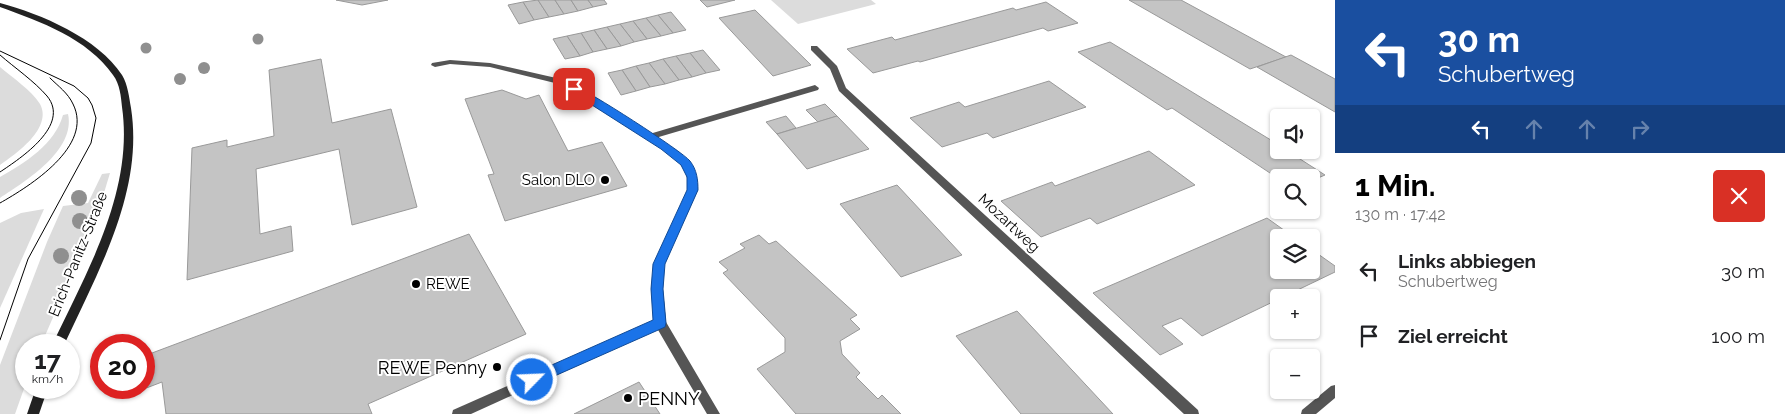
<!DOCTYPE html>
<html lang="de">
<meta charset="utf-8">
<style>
body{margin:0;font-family:Raleway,sans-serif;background:#f2f2f2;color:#202124;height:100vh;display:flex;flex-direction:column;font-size:19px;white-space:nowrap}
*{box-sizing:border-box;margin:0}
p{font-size:16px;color:#757577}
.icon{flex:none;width:28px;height:28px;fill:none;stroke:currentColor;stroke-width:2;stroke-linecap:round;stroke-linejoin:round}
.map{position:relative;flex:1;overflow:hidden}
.sheet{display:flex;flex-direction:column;background:#fff;width:450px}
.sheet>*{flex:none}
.banner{background:#1a4fa0;color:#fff;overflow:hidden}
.fabs{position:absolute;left:1270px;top:109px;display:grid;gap:10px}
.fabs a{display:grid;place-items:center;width:50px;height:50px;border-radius:5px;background:#fff;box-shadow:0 1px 4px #0004;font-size:25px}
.speed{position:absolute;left:15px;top:334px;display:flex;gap:10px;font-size:25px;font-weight:700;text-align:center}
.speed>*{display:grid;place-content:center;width:65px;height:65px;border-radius:50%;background:#fff;box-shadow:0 1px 4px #0004;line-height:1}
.speed small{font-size:12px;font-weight:400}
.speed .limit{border:8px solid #d22;background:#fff;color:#111}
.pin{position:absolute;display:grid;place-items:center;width:42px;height:42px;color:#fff;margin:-21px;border-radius:10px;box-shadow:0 2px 8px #0006}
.me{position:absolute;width:55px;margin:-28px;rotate:66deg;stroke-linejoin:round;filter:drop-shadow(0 0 4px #0008)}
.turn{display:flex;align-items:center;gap:18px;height:105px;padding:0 20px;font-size:22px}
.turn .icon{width:65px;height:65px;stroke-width:2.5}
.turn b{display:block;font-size:35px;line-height:42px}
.lanes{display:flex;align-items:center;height:48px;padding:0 20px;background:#0003;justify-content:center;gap:25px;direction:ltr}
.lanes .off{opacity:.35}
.round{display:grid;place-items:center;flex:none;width:52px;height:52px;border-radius:5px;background:#f2f2f2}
.headline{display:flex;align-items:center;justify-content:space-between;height:85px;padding:0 20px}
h1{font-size:30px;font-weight:700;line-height:38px;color:#000}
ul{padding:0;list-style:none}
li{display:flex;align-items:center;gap:15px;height:65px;padding:0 20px}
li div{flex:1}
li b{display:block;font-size:19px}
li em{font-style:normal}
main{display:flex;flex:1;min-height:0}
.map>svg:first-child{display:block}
.green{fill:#dcdcdc}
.building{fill:#c4c4c4;stroke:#999}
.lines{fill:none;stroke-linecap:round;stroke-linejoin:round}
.lane{fill:#555;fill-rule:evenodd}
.street{fill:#555;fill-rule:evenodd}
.secondary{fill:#222;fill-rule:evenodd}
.tram{stroke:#000;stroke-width:1}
.tree{fill:#8f8f8f}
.route{fill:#1a73e8;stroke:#114b97}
.poi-dot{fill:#000;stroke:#fff;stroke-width:2}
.labels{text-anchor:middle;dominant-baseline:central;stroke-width:4;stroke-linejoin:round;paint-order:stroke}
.poi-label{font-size:15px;fill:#000;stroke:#fff;text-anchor:end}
.street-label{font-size:15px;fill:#000;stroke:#fff}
.near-poi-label{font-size:18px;fill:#000;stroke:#fff;text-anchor:end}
</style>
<main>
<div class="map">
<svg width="1335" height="414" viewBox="0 0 1335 414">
<rect width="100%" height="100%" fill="#fff"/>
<g class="green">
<path d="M771 0H871L876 4 798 24Z"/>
<path d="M0 67C13 78 31 90 40 104 53 128 16 154 0 165Z"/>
<path d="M68 114C76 150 26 181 0 198V177C25 163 55 144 63 115Z"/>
<path d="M110 173 97 216 41 345H26V383L15 414H0V365L47 242 63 206 88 203 102 174Z"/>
<path d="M44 209 0 308V223L21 213Z"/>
</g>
<g class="building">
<path d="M336 0H388L362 5Z"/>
<path d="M538 0 549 17 534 20 523 2Z"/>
<path d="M538 0H555L564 14 549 17Z"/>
<path d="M555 0H571L578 11 564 14Z"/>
<path d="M571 0H588L593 7 578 11Z"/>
<path d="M588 0H604L607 4 593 7Z"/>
<path d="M700 0H735L707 7Z"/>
<path d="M1129 0H1181L1286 57 1250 69Z"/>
<path d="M523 2 534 20 519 24 508 5Z"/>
<path d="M1046 2 1078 23 1048 31 1043 28 920 62 918 61 873 73 847 49 892 37 895 40 1013 8 1016 10Z"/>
<path d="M755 10 811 65 773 76 719 18Z"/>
<path d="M671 12 686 30 673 33 658 15Z"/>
<path d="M658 15 673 33 661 36 646 18Z"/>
<path d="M646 18 661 36 647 39 633 21Z"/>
<path d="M633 21 647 39 634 42 620 24Z"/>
<path d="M620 24 634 42 621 46 607 27Z"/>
<path d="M607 27 621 46 607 49 594 30Z"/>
<path d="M594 30 607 49 593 52 581 33Z"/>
<path d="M581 33 593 52 580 56 567 36Z"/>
<path d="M567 36 580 56 565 59 553 39Z"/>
<path d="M1110 42 1279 145V150H1286L1325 175 1311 181V178L1279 179 1172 108 1167 110 1078 52Z"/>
<path d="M703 50 720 70 706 73 690 53Z"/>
<path d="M690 53 706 73 692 77 676 56Z"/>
<path d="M1291 55 1335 79V112L1257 67Z"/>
<path d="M676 56 692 77 679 80 663 59Z"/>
<path d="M321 59 332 123 391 109 417 207 352 225 339 149 256 169 260 234 291 226 293 251 187 280 192 148 227 140V147L274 136 269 70Z"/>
<path d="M663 59 679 80 665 84 649 63Z"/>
<path d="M649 63 665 84 650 87 636 66Z"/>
<path d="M636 66 650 87 636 91 622 70Z"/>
<path d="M622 70 636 91 621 95 608 73Z"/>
<path d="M1049 81 1086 107 993 138 987 133 942 147 910 118 959 102 965 107Z"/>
<path d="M502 90 526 99 539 95 568 151 602 142 627 186 505 221 488 175 494 174 465 99Z"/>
<path d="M825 104 837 116 818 122 806 110Z"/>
<path d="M786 116 796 128 777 134 766 122Z"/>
<path d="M837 116 869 149 807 169 777 134Z"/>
<path d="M1149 151 1195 185 1097 224 1090 218 1041 237 1001 201 1052 182 1055 186Z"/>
<path d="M897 185 962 255 901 277 840 204Z"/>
<path d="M1267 218 1295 238H1279V270H1311V249L1335 266V272L1202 336 1181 318 1162 326 1183 344 1160 355 1093 293Z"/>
<path d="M469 234 526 334 368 404 372 414H166L162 382 128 395V388H144V356Z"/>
<path d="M759 235 769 244 776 241 857 315 850 319 860 329 840 341 842 354 860 373 856 377 878 399 882 395 901 414H796L757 369 785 352V338L723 273 728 270 719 262 745 248 740 244Z"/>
<path d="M1017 311 1113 414H1021L956 336Z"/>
<path d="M639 382 660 414H574Z"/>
</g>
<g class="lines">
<g class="lane">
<path d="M815 85 819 88 818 90 652 139 649 140 644 137 646 135Z"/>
<path d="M660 318 664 320 666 323 664 326 471 414H452L453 410Z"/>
</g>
<g class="street">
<path d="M811 46H817L837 66 846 88 1198 410 1199 414H1184L839 91 830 69 811 50Z"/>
<path d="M450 60 490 63 565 80 678 151C691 164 698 171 698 190L664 264 663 289 666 322 720 414H707L654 323 651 289 654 264 688 190C688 173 684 167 672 155L559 84 490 67 450 64 435 67 431 65 432 63Z"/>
<path d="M1335 385V398L1316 414H1301L1302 410 1331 386Z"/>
</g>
<g class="secondary">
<path d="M0 3C41 14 98 38 122 75 128 85 129 97 131 108 144 191 98 272 64 345H52C87 272 134 191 122 107 121 97 120 84 113 75 87 38 41 22 0 7Z"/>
<path d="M36 388H48L39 414H27Z"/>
</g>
<g class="tram">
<path d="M0 51 74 86 88 98 92 105 96 118 91 143 28 259 0 340"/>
<path d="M0 55C15 68 34 81 47 96 71 125 21 158 0 172"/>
<path d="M0 203C30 186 94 146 73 104 68 93 58 86 50 78"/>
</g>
</g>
<g class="tree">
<circle cx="258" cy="39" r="5.5"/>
<circle cx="146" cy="48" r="5.5"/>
<circle cx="204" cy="68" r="6"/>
<circle cx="180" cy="79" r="6"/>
<circle cx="79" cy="198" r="8"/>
<circle cx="80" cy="221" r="8"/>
<circle cx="61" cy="256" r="8"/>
</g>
<path class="route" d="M574 86C586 89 682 151 690 161 697 170 698 180 698 190L665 264 663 289 666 323 665 327 532 386 527 384 525 380 527 376 653 320 651 289 653 264 687 190V177L681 165 661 149 570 91V87Z"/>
<g class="poi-dot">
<circle cx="605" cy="180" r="5"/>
<circle cx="416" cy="284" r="5"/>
<circle cx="497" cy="367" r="5"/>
<circle cx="628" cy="398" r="5"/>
</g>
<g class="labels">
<g class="poi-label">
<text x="595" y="180">Salon DLO</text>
<text x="426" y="284" text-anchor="start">REWE</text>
</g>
<g class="street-label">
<text transform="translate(1009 223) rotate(43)">Mozartweg</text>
<text transform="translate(78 254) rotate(-68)">Erich-Panitz-Straße</text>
</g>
<g class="near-poi-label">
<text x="487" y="367">REWE Penny</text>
<text x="638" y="398" text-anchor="start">PENNY</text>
</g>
</g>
</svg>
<div class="fabs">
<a><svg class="icon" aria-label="sound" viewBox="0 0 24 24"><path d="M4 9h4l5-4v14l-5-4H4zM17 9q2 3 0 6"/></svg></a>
<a><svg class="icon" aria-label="search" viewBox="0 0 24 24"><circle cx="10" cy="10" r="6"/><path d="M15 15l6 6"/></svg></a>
<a><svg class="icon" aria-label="layers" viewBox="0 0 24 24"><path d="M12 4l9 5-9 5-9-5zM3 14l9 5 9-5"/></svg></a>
<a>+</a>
<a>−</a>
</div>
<div class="speed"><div>17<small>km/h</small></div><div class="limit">20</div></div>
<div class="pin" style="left:574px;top:89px;background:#d93025"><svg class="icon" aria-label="arrive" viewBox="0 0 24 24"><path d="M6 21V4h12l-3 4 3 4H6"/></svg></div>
<svg class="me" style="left:532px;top:380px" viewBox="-20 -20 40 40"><circle r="17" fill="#1a73e8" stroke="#fff" stroke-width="3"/><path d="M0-11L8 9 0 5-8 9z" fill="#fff"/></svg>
</div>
<section class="sheet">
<div class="banner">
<div class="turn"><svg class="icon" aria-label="left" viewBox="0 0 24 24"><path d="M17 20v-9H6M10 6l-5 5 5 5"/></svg><div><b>30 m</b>Schubertweg</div></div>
<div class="lanes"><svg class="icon" aria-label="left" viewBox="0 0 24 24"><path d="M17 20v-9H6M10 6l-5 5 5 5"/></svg><svg class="icon off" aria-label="ahead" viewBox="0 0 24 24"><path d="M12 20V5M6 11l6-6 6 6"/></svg><svg class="icon off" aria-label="ahead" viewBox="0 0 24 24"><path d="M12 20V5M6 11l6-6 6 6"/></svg><svg class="icon off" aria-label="right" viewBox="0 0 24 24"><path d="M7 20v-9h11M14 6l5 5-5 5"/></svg></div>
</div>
<div class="headline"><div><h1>1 Min.</h1><p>130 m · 17:42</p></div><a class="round" style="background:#d93025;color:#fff"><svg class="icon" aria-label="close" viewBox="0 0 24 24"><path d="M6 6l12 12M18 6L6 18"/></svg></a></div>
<ul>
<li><svg class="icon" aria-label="left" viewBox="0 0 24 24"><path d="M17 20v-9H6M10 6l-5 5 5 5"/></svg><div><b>Links abbiegen</b><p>Schubertweg</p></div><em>30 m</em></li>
<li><svg class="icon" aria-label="arrive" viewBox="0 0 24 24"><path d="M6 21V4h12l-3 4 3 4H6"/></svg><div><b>Ziel erreicht</b></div><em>100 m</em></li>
</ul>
</section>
</main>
